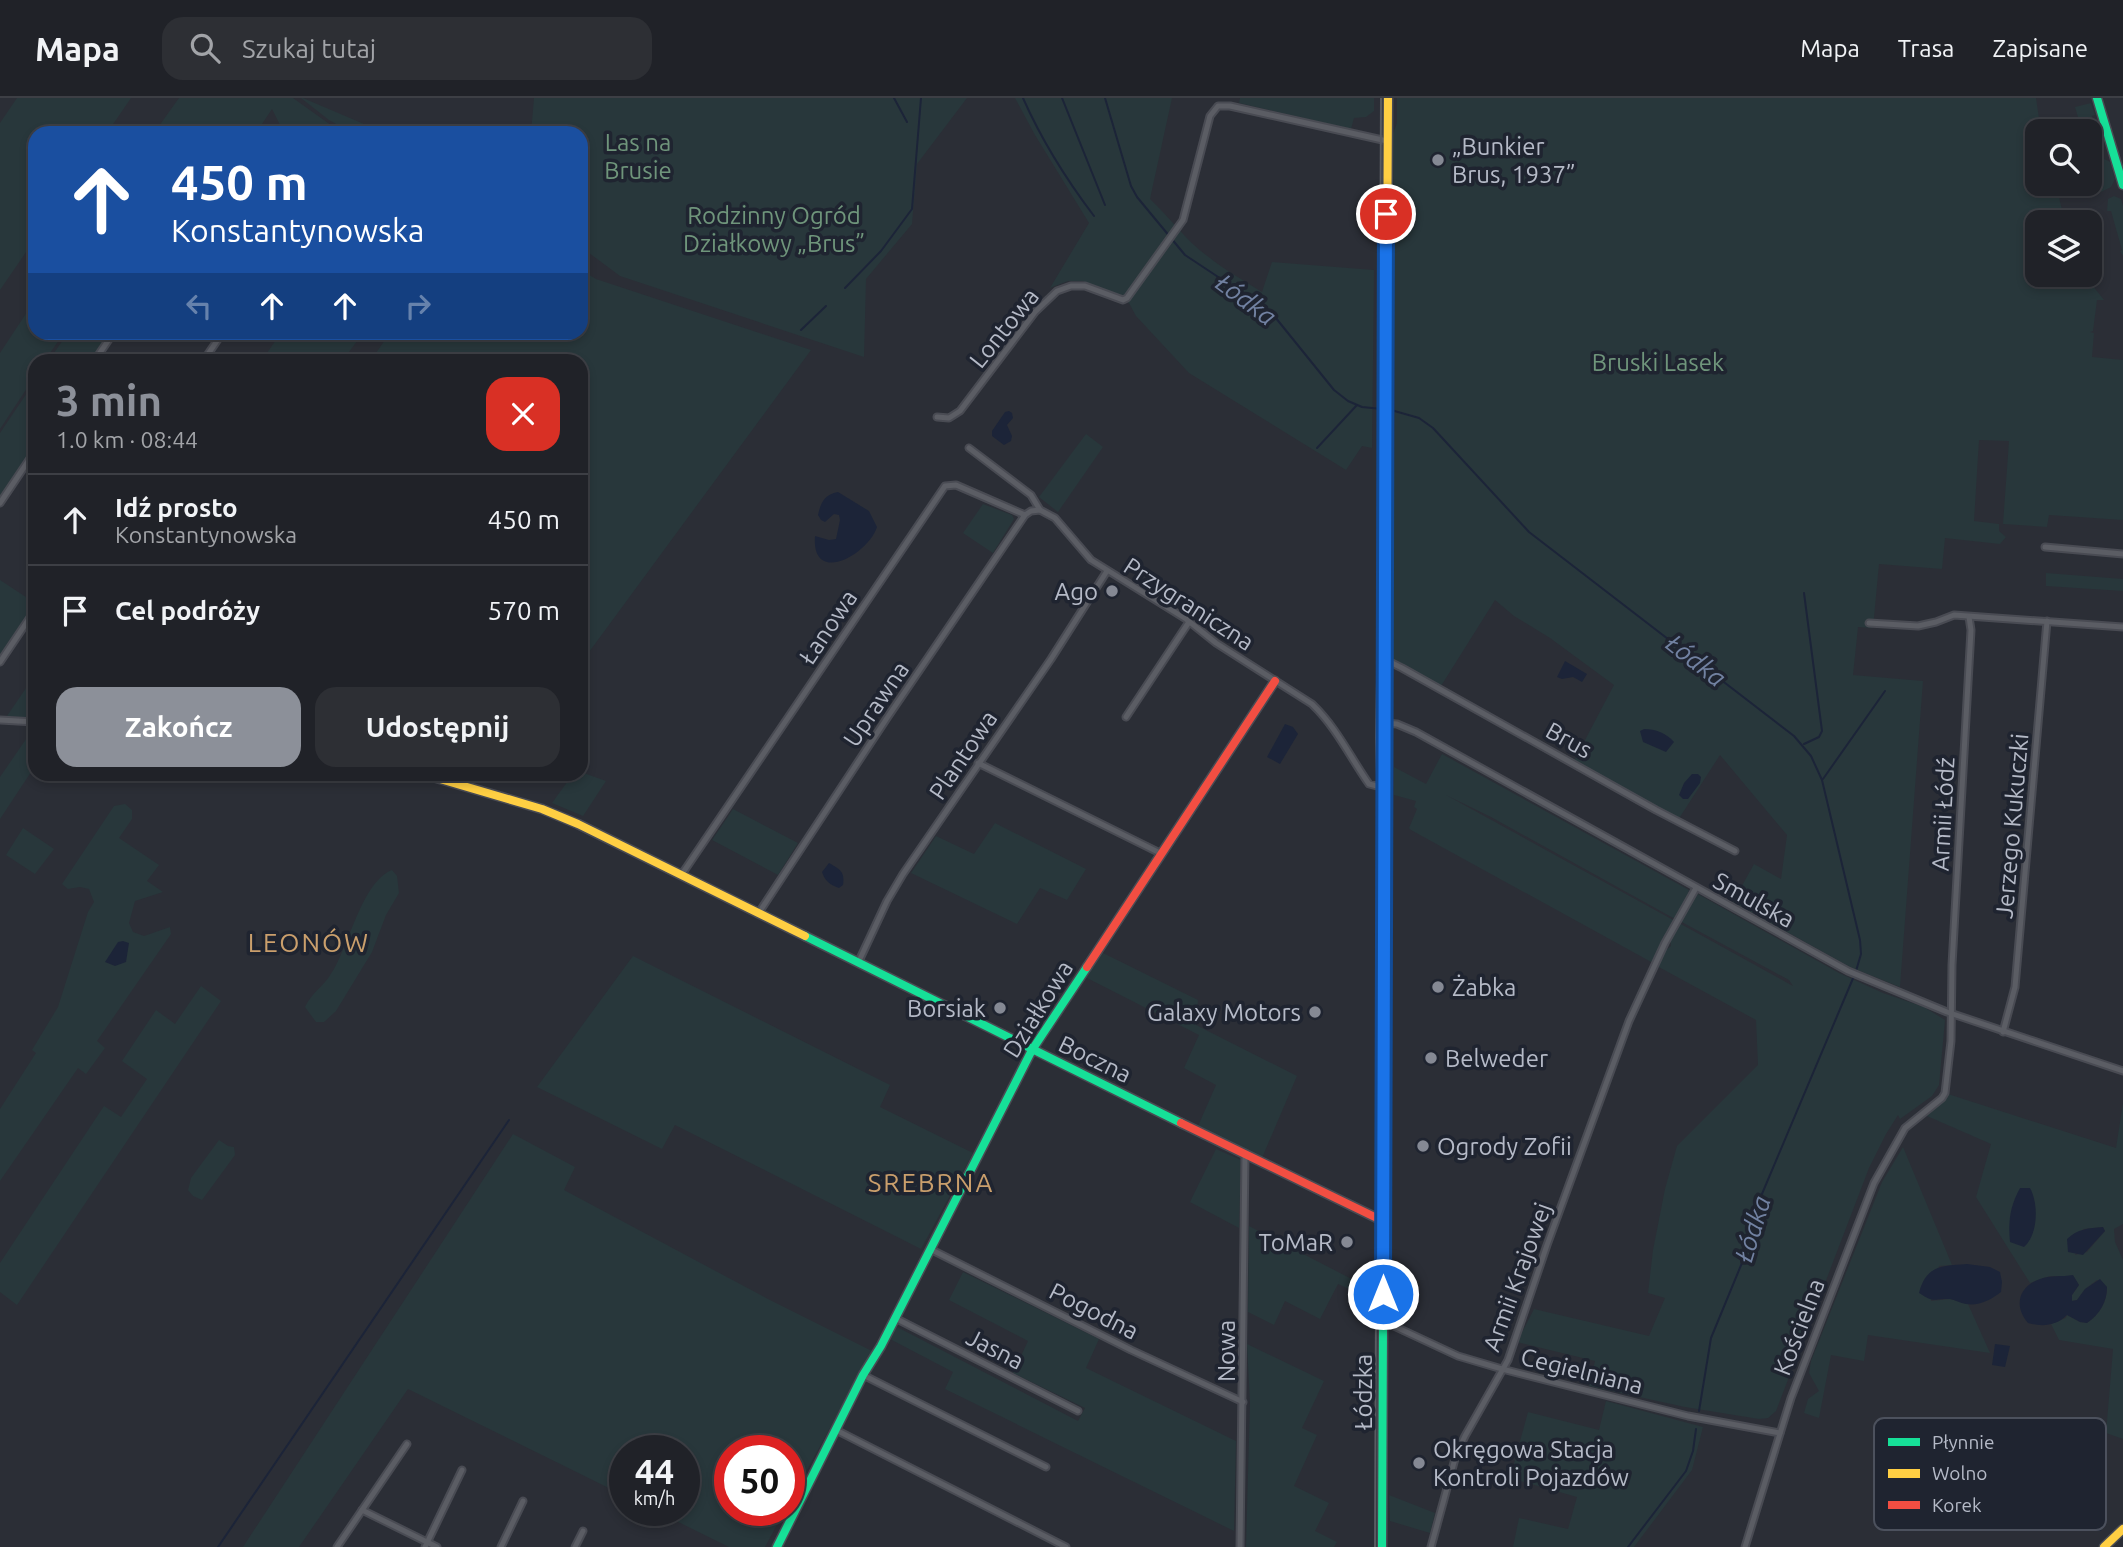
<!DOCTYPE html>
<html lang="pl">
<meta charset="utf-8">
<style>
body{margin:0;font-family:Ubuntu,sans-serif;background:#2d2f34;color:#f1f3f6;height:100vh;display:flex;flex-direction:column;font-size:26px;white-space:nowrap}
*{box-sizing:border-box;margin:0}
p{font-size:23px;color:#a2a4a8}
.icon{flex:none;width:38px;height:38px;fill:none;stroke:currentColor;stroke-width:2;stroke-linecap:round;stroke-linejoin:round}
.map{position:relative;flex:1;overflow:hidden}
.details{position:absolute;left:28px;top:256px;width:560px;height:427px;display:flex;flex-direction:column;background:#202228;border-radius:21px;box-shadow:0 4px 10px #0003,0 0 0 2px #3d3f45}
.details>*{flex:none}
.hud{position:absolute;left:28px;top:28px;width:560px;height:214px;border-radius:21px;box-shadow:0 4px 10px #0003,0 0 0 2px #3d3f45;background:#1a4fa0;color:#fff;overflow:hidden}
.controls{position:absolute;left:2025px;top:21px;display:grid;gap:14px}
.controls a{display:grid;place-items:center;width:77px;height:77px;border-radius:14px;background:#202228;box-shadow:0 4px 10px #0003,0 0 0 2px #3d3f45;font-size:35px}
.speed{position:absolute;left:609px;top:1337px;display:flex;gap:14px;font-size:35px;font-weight:700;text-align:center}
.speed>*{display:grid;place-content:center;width:91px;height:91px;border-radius:50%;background:#202228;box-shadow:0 4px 10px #0003,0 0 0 2px #3d3f45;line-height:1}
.speed small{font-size:18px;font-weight:400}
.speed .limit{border:10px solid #d22;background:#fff;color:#111}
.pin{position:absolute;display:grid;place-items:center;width:60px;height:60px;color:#fff;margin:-30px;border:4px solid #fff;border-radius:50%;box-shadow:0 2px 7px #0007}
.me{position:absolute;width:77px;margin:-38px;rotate:0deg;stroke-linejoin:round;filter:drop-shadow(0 0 5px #0008)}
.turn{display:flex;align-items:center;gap:24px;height:147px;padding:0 28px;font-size:32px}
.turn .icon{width:91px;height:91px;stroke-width:2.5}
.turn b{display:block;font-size:49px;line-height:60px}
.lanes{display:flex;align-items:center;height:66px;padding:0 28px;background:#0003;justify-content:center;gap:35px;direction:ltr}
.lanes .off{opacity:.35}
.round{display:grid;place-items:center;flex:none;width:74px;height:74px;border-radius:21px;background:#2d2f34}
.head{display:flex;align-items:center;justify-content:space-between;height:119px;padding:0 28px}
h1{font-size:42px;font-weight:700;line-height:52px;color:#8c9099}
.cta{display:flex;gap:14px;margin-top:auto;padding:14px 28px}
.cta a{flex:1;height:80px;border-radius:21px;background:#8c9099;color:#fff;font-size:28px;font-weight:700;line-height:80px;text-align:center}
.cta a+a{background:#2d2f34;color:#f1f3f6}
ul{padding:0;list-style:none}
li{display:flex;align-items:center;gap:21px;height:91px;padding:0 28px;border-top:2px solid #3d3f45}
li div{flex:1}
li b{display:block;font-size:26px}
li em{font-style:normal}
header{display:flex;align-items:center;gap:42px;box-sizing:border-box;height:98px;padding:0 35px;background:#202228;border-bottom:2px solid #3d3f45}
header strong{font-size:33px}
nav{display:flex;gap:38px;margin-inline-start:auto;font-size:24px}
.search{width:490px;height:63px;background:#2d2f34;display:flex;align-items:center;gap:18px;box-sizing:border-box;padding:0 24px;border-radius:21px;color:#a2a4a8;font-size:26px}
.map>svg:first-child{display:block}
.green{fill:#28373b;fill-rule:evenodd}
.water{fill:#1c2438}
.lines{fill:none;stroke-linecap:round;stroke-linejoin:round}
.stream{stroke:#1c2438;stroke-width:2}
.street-casing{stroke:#494b53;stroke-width:9}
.fast-casing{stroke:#494b53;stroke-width:11}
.slow-casing{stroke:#494b53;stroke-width:11}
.jam-casing{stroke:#494b53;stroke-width:11}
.street{stroke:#5b5d64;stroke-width:5}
.fast{stroke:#16e098;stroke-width:8}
.slow{stroke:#ffcf43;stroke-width:8}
.jam{stroke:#f24e42;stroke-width:8}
.tram{stroke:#595c62;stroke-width:2}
.route-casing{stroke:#114b97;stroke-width:18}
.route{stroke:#1a73e8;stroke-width:12}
.poi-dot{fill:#858994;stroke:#1f2430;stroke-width:2.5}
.labels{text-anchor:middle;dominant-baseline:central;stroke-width:7;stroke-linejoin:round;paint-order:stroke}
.park-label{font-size:24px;fill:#6f957b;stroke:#1f2430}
.poi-label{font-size:24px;fill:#b5bac7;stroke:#1f2430;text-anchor:start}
.street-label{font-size:24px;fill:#b5bac7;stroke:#1f2430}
.water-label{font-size:26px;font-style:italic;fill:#7282a2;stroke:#1f2430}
.neighbourhood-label{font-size:26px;letter-spacing:2px;fill:#ca9f6c;stroke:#1f2430}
.key{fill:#1f2430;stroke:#4c515d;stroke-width:2}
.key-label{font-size:19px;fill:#b5bac7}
</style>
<header>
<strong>Mapa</strong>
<div class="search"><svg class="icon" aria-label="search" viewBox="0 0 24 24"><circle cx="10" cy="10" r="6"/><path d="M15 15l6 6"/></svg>Szukaj tutaj</div>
<nav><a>Mapa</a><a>Trasa</a><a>Zapisane</a></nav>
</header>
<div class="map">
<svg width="2123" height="1449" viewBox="0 0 2123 1449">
<rect width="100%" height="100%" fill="#2b2e36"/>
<g class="green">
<path d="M17 0H131L107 35H35V141L0 192V25Z"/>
<path d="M179 0H293L342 35H284L272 11 256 35H154Z"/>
<path d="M301 0H303L385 35H352L329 22Z"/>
<path d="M534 0H967L917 66 912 126 866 181 864 259 620 178 581 149V35H531Z"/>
<path d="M1015 0H1172L1150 101C1170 120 1187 144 1210 160 1226 173 1245 183 1262 194L1272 164 1374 172 1372 350 1362 348 1346 372 1189 275 1136 218 1129 205 1083 183H1068L1050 190 1089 125 1035 37Z"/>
<path d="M1240 0H1374V13L1366 19 1354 20 1351 31 1239 5Z"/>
<path d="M1397 0H2036L2040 27 2046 33H2037V86H2056L2062 112 2056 117 2057 124H2037V177H2084L2104 202H2097L2093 233 2090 234 2094 235 2092 259 2123 262V422L2049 417 2047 429 2003 426 2009 343 1979 342 1974 423 1999 426V433L2006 439 2000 446 1945 440 1942 471 1879 466 1873 530 1858 529 1853 577 1923 583 1900 889 1850 869 1733 804 1754 766 1781 781 1787 737 1720 657 1678 722 1574 663 1614 587 1550 540 1514 518 1495 502 1441 588 1393 562 1389 558 1390 413 1391 388 1394 376 1395 306 1393 36 1397 25Z"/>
<path d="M2091 5 2095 17 2092 18 2094 25 2097 24 2100 37H2090V33H2082L2075 9Z"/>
<path d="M2097 57 2110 64 2115 81 2111 89 2101 94 2097 83 2091 84 2090 61Z"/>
<path d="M2114 98 2121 101 2123 108V158L2120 153 2122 152 2111 113H2107L2108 101Z"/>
<path d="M581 172 596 181 811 252 581 565V262H371L390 235 581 234Z"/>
<path d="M35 202V234L64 235 45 262H35V278L0 331V255Z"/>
<path d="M68 235H111L92 262H49Z"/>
<path d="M281 235V234L363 235 343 262H262Z"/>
<path d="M35 283V346L0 398V335Z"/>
<path d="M1086 336 1103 349 1058 414 1039 399Z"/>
<path d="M983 406 1012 417 1014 421 993 455 963 435Z"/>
<path d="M2046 475 2123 481V493L2046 488Z"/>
<path d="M0 482 35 505 0 557Z"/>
<path d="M35 577V620L7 618Z"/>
<path d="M33 631H35V668L0 721V679Z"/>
<path d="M1442 656 1689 792 1686 803 1675 821 1491 719 1446 697 1675 823 1667 839 1663 840 1662 847 1653 865 1411 732 1409 730 1417 711 1414 709 1416 703 1394 697V669L1426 686Z"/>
<path d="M581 674 606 683 583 718 552 705 573 676Z"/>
<path d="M125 706 132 712V721L119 740 159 767 147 783 163 794 135 803 129 825 133 834 144 838 170 829 171 836 97 943 105 950 86 976 78 970 0 1083V1011L36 955 32 952 58 909 88 814 94 804 89 791 80 789 68 791 62 786 114 708Z"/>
<path d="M733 711 798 745 778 777 712 742Z"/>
<path d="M995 725 1086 771 1067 802 1040 790 1017 826 911 775 936 738 974 756Z"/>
<path d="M23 730 54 751 35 776 6 757Z"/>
<path d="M392 772 397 778 399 795 386 817 372 854 336 913 324 924H316L305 909C311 896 321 890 329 879 349 852 360 785 392 772Z"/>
<path d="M1696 795 1839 875 1883 895 1924 909 1945 922 1939 987 1932 998 1900 1021 1898 1017 1886 1036 1869 1070 1776 1313 1768 1320 1759 1321 1685 1309 1589 1288 1595 1263 1517 1244 1534 1211 1649 1238 1665 1200 1648 1195 1653 1152 1665 1091 1677 1048 1758 967 1756 922 1657 868 1666 852 1671 848 1670 840 1679 825 1793 888 1789 882 1680 823Z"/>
<path d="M1101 854 1198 902 1196 927 1297 978 1262 1060 1198 1028 1216 987 1184 970 1199 937 1085 879Z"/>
<path d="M633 858 890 987 880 1009 973 1055 921 1151 675 1027 662 1051 537 989Z"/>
<path d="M201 888 221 903 17 1207 0 1194V1165L104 1008 121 1019 147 981 122 963 156 912 175 926Z"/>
<path d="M1948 996 2116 1050 2123 1005V1126L2114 1131 2115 1144 2123 1162V1341L2106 1335 2113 1251 2059 1242 2051 1226 2066 1220 2067 1217 2080 1224 2087 1225C2100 1216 2107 1204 2107 1189L2097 1182 2085 1191 2077 1202 2071 1203 2072 1197 2079 1187 2073 1178H2050L2030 1185 1976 1099 1991 1046 1927 1018ZM2103 1129 2105 1133 2087 1154 2075 1157 2083 1131Z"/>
<path d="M513 1036 575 1069 564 1092 768 1201 872 1253 789 1405V1353H730V1412H785L765 1449H729L654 1412H684V1353H625V1398L408 1291 299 1449H243Z"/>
<path d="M219 1042 228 1048 234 1049 235 1057 202 1102 193 1098 188 1092 191 1080Z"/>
<path d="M1903 1049 1952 1167 1939 1168 1931 1203 1950 1201 1968 1206 1990 1255 1868 1237 1864 1263 1831 1257 1819 1320 1804 1315 1808 1301 1819 1293 1809 1275 1811 1263 1882 1084Z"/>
<path d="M1216 1051 1241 1062 1239 1130 1190 1104Z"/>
<path d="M1249 1128 1369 1190 1368 1200 1338 1186 1320 1221 1285 1203 1274 1227 1248 1214Z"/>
<path d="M963 1174 1099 1241 1086 1270 1236 1343 1234 1433 945 1291 953 1274 888 1240 897 1229 1078 1323 1085 1310 1013 1275 1028 1243 949 1202Z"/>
<path d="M1247 1246 1324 1283 1302 1330 1317 1337 1294 1388 1329 1405 1315 1433 1337 1444 1334 1449H1246L1250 1305Z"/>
<path d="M1606 1303 1703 1329 1692 1372 1634 1449H1513L1519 1420 1568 1431 1577 1399 1510 1380 1528 1314 1599 1332Z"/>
<path d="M1389 1397 1435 1415 1430 1435 1390 1423Z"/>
</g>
<g class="water">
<path d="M1009 313 1012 315 1013 320 1007 327 1012 338 1011 343 1004 347 992 338V333L1005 314Z"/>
<path d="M838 394 869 413 877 429C868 457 811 488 815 438L829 442 836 441 840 422 839 417 834 416 825 424 821 422 818 417C821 404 824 397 838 394Z"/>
<path d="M1565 563 1587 576 1582 584 1573 579 1562 581 1557 579Z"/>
<path d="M1285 626 1293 629 1298 636 1280 666 1267 659Z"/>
<path d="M1644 631C1656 631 1666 635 1674 644L1666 654 1643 644 1640 633Z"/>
<path d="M1692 676H1698L1701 679 1700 685 1688 701H1683L1679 697 1684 685Z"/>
<path d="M829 765C840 771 845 774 843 787L839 790C830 787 825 783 822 774Z"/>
<path d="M123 843 129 845 126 864 115 868 105 864 118 844Z"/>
<path d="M2020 1090H2030C2039 1106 2038 1137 2024 1149L2010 1144C2008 1123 2010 1108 2020 1090Z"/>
<path d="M2103 1129 2105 1133 2083 1157 2068 1154 2067 1141C2077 1131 2089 1130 2103 1129Z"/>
<path d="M1967 1166 1990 1169 2000 1174 2002 1184 2001 1194C1991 1202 1979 1208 1966 1206 1960 1205 1955 1202 1950 1201 1932 1200 1936 1206 1919 1195 1926 1167 1942 1168 1967 1166Z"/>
<path d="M2073 1177 2079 1187 2072 1197V1203L2077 1202 2085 1191 2100 1181 2107 1189C2107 1204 2100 1216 2087 1225L2080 1224 2067 1217C2056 1228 2042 1229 2028 1225 2013 1208 2019 1188 2040 1181 2050 1177 2062 1179 2073 1177Z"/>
<path d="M1995 1246 2010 1248 2005 1269 1992 1267Z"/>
<path d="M2066 1418 2103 1423 2101 1433 2064 1428Z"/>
</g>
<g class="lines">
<g class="stream">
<path d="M894 0 907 24"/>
<path d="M1023 0C1042 43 1066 81 1094 118"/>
<path d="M1062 0 1105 107"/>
<path d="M1105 0 1131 88 1137 99 1185 157 1271 214 1334 292 1348 303 1362 309 1382 311"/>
<path d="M845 190 881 153 912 111 921 0"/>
<path d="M801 232 826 208"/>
<path d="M1391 312 1419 320 1433 330 1529 434 1794 638 1811 658 1822 682 1860 842 1861 856 1856 873"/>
<path d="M1317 350 1357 307"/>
<path d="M1804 646 1819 639 1822 633 1804 495"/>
<path d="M1823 681 1885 593"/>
<path d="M1699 1313 1711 1240 1744 1160 1759 1103 1854 878"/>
<path d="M218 1449 509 1022"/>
<path d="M1628 1449 1686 1373 1693 1353 1696 1331"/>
</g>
<defs>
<g id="street">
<path d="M95 262 114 234"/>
<path d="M204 262 223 234"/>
<path d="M937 319 949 320 960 313 1035 214 1057 193 1071 188H1085L1123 202 1127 200 1183 122 1210 18 1218 8H1230L1387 43"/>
<path d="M969 350 1031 397 1040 412 1055 420 1091 462 1186 521 1216 545 1312 606C1337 630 1350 659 1369 686L1385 690"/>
<path d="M0 405 35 353"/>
<path d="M2045 449 2123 456"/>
<path d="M1869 525 1918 528 1936 524 1954 517 2123 529"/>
<path d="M0 564 35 512"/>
<path d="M1384 565H1392L1402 570 1656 712 1735 753"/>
<path d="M1126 619 1189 524"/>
<path d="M0 622 35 624"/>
<path d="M1385 625 1397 626 1416 634 1848 873 1947 914 2123 973"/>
<path d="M978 665 1162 756"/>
<path d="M682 776 945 388 956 387 1025 417 1031 413 1040 412"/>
<path d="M758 816 887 620 1025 417"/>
<path d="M858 865 887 803 903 776 1051 561 1107 473"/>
<path d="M2003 934 2015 889 2047 523"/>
<path d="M930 1151 1131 1252 1243 1304"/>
<path d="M895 1220 1078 1313"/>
<path d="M1383 1223 1458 1258 1502 1271 1688 1318 1780 1335"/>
<path d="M863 1277 1046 1369"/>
<path d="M836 1332 1066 1449"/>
<path d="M362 1412 437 1449"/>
<path d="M337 1449 407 1346"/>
<path d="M425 1449 462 1372"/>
<path d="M501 1449 523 1403"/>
<path d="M575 1449 583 1433"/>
<path d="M1240 1449 1245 1057"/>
<path d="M1431 1449 1456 1357 1465 1338 1508 1262 1547 1147 1629 923 1665 845 1696 790"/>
<path d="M1745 1449 1791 1300 1874 1085 1905 1030 1942 1000 1945 995 1951 943 1952 867 1971 532 1969 519"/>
</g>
<g id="fast">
<path d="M2097 0 2123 87"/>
<path d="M805 838 1181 1025"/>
<path d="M777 1449 863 1277 881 1248 1032 952 1087 869"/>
<path d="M1382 1449 1384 1005"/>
</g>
<g id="slow">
<path d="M1386 372 1388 0"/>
<path d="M423 676 542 711 578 726 805 838"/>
<path d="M1384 1005 1386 601"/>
<path d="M2104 1449 2123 1431"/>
</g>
<g id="jam">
<path d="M1386 601V372"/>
<path d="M1087 869 1275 583"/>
<path d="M1181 1025 1383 1123"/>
</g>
</defs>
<use href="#street" class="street-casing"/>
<use href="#fast" class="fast-casing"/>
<use href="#slow" class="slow-casing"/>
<use href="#jam" class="jam-casing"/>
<use href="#street" class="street"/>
<use href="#fast" class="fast"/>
<use href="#slow" class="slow"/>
<use href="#jam" class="jam"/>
<path class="tram" d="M1375 1449 1378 715 1376 640 1379 469 1381 0"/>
</g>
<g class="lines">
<defs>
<path id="route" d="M1383 1196 1386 116"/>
</defs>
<use href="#route" class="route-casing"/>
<use href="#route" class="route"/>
</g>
<g class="poi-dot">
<circle cx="1438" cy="62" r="7"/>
<circle cx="1112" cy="493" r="7"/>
<circle cx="1438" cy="889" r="7"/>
<circle cx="1000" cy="910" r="7"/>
<circle cx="1315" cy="914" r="7"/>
<circle cx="1431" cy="960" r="7"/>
<circle cx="1423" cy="1048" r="7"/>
<circle cx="1347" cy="1144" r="7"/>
<circle cx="1419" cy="1365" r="7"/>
</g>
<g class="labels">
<g class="park-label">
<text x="638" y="44">Las na<tspan x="638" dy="28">Brusie</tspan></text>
<text x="774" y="117">Rodzinny Ogród<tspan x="774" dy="28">Działkowy „Brus”</tspan></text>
<text x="1658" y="264">Bruski Lasek</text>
</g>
<g class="poi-label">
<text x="1452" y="48">„Bunkier<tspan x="1452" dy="28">Brus, 1937”</tspan></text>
<text x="1098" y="493" text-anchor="end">Ago</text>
<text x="1452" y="889">Żabka</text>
<text x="986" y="910" text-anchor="end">Borsiak</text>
<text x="1301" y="914" text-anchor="end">Galaxy Motors</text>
<text x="1445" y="960">Belweder</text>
<text x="1437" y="1048">Ogrody Zofii</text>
<text x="1333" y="1144" text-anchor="end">ToMaR</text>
<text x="1433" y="1351">Okręgowa Stacja<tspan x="1433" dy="28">Kontroli Pojazdów</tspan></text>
</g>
<g class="street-label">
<text transform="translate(1004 230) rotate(-51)">Lontowa</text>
<text transform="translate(1189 506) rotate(33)">Przygraniczna</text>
<text transform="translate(828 529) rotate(-56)">Łanowa</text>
<text transform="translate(876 606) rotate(-56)">Uprawna</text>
<text transform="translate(1569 642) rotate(29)">Brus</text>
<text transform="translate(963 657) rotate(-56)">Plantowa</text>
<text transform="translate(1943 716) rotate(-87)">Armii Łódź</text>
<text transform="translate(2012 728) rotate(-85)">Jerzego Kukuczki</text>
<text transform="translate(1754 802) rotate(29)">Smulska</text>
<text transform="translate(1038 911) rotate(-58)">Działkowa</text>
<text transform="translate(1095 961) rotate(26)">Boczna</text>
<text transform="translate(1517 1179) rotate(-70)">Armii Krajowej</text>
<text transform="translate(1094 1213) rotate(27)">Pogodna</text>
<text transform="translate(1799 1229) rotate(-69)">Kościelna</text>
<text transform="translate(995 1251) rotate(27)">Jasna</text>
<text transform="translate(1226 1253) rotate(-90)">Nowa</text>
<text transform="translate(1582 1273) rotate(14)">Cegielniana</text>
<text transform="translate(1363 1294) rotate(-90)">Łódzka</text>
</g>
<g class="water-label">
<text transform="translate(1246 201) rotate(37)">Łódka</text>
<text transform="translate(1696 562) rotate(38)">Łódka</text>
<text transform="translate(1752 1131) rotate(-73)">Łódka</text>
</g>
<g class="neighbourhood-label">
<text x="309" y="844">LEONÓW</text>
<text x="931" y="1084">SREBRNA</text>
</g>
</g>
<rect x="1874" y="1320" width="232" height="112" rx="10" class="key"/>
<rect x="1888" y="1340" width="32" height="8" fill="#16e098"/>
<rect x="1888" y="1371" width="32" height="9" fill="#ffcf43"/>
<rect x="1888" y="1403" width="32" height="8" fill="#f24e42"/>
<g class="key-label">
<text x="1932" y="1351">Płynnie</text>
<text x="1932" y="1382">Wolno</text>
<text x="1932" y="1414">Korek</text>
</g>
</svg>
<div class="controls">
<a><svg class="icon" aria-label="search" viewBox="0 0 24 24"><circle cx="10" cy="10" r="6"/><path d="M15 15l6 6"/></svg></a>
<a><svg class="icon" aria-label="layers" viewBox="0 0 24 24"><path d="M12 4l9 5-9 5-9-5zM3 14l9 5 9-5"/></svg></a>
</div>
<div class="speed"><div>44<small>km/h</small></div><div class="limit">50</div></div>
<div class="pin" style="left:1386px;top:116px;background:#d93025"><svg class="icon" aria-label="arrive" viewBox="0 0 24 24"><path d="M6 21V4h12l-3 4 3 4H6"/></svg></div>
<svg class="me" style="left:1383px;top:1196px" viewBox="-20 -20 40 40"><circle r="17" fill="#1a73e8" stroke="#fff" stroke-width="3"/><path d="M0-11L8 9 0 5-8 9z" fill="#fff"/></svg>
<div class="hud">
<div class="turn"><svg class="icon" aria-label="ahead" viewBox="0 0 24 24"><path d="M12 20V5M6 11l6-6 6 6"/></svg><div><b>450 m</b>Konstantynowska</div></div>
<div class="lanes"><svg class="icon off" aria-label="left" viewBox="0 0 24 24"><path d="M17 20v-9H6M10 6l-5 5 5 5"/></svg><svg class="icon" aria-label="ahead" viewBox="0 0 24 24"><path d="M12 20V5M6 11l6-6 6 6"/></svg><svg class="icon" aria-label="ahead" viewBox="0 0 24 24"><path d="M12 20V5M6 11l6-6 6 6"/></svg><svg class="icon off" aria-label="right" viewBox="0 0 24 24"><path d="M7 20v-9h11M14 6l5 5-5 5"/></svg></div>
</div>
<section class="details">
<div class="head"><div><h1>3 min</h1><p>1.0 km · 08:44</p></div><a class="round" style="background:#d93025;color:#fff"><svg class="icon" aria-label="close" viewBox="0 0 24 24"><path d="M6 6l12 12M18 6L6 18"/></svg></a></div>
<ul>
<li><svg class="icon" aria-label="ahead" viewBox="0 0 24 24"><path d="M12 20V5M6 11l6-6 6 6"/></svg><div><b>Idź prosto</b><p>Konstantynowska</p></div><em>450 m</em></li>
<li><svg class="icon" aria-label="arrive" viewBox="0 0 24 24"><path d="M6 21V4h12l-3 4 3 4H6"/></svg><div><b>Cel podróży</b></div><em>570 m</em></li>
</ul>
<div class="cta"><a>Zakończ</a><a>Udostępnij</a></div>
</section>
</div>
